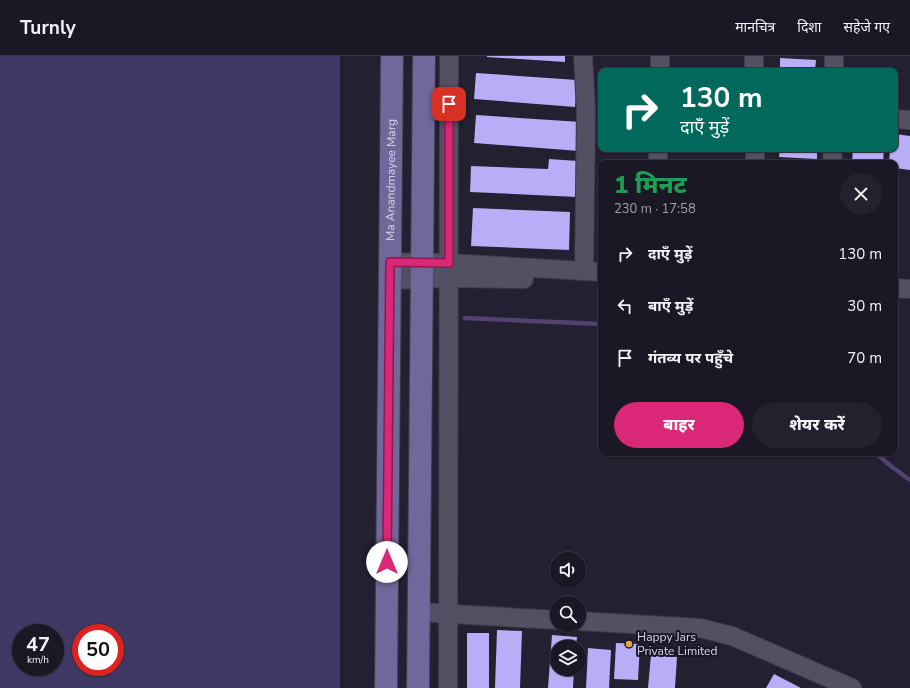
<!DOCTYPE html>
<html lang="hi">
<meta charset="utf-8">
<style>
body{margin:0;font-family:"Nunito Sans","Noto Sans Devanagari",sans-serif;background:#23212d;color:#f1f3f6;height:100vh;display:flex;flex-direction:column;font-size:15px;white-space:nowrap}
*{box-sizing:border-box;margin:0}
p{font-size:13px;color:#9fa0a7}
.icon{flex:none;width:22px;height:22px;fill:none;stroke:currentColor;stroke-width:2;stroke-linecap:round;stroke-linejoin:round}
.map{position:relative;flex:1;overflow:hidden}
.side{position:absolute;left:598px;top:104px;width:300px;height:296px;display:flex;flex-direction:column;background:#1a1825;border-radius:8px;box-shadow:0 1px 3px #0004,0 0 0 1px #383742}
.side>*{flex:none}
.hud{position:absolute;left:598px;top:12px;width:300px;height:84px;border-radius:8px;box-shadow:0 1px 3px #0004,0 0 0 1px #383742;background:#00695c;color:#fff;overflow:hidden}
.controls{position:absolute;left:550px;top:496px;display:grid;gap:8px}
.controls a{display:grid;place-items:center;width:36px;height:36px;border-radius:50%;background:#1a1825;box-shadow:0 1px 3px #0004,0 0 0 1px #383742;font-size:20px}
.speed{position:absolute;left:12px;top:568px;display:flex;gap:8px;font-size:20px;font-weight:700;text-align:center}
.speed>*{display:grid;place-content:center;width:52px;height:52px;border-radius:50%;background:#1a1825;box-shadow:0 1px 3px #0004,0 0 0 1px #383742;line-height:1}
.speed small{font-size:10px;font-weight:400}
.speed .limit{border:6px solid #d22;background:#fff;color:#111}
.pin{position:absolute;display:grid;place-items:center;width:34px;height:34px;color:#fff;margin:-17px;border-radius:8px;box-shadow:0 2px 6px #0006}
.me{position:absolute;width:44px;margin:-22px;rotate:0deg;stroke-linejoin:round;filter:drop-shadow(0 0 3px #0008)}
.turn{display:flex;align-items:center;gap:14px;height:84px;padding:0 16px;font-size:18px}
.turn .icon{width:52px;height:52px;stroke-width:2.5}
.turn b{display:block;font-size:28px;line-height:34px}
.round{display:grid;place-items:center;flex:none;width:42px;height:42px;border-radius:21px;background:#23212d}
.overview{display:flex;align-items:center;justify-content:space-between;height:68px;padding:0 16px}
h1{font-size:24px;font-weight:800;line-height:30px;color:#1e9e55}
.button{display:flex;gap:8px;margin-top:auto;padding:8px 16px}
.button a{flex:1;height:46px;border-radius:24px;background:#db2777;color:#fff;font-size:16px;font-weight:800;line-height:46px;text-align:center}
.button a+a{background:#23212d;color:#f1f3f6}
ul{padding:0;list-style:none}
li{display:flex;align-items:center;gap:12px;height:52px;padding:0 16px}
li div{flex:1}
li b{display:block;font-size:15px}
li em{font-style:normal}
header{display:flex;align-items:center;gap:24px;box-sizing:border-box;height:56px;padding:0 20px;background:#1a1825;border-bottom:1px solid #383742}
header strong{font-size:19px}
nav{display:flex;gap:22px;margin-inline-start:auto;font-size:14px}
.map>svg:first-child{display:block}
.green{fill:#403865;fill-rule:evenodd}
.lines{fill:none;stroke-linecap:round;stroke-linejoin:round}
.stream{stroke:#524270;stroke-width:4.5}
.building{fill:#b8adf6}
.minor-casing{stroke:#3d3b4a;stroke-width:20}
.major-casing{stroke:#3d3b4a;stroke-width:24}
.minor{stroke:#535064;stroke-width:18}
.major{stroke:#70679b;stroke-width:22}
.route-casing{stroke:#8e194d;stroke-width:10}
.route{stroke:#db2777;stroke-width:7}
.poi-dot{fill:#e7ac36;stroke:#191727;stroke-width:1.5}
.labels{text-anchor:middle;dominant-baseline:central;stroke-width:4;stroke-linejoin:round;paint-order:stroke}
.street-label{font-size:12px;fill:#d9d8e4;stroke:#191727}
.poi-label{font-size:12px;fill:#d9d8e4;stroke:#191727;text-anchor:start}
</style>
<header>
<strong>Turnly</strong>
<nav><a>मानचित्र</a><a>दिशा</a><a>सहेजे गए</a></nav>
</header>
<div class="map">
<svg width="910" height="632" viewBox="0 0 910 632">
<rect width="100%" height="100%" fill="#222031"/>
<path class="green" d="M0 0H340V632H0ZM21 577H55V611H21ZM81 577H115V611H81Z"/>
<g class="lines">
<g class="stream">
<path d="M465 262 601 268"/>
<path d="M876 397 892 411 910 424"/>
</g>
</g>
<g class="building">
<path d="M487 0H565V6L487 1Z"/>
<path d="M780 2 816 4 815 15H780Z"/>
<path d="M476 17 577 24 575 51 474 43Z"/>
<path d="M476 59 581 66 579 95 474 87Z"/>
<path d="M895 78 910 80V114L895 112V107H889L890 93H895Z"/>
<path d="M780 93H817V103L779 101Z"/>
<path d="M853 93H884L883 107H852Z"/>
<path d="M549 103 578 105 577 141 470 136 471 110 548 113Z"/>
<path d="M473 152 570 156 569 194 471 190Z"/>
<path d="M497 574 522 575 520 632H495Z"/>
<rect x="467" y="577" width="22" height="55"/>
<path d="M552 579 577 581 576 591H557V613H574L573 632H548Z"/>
<path d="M616 587 640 588 638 624 614 623Z"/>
<path d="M588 592 611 594 609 632H586Z"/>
<path d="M651 599 677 601 675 632H648Z"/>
<path d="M774 618 801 632H766Z"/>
</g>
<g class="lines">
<defs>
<g id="minor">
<path d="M583 0 586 54 584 215"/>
<path d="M754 0V15"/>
<path d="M660 15V0"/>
<path d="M834 15V0"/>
<path d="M895 63 910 64"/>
<path d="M755 93V107"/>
<path d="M832 93 833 107"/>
<path d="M658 107V93"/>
<path d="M390 206 449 207 601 216"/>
<path d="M390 224 449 222 524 223"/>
<path d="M895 232 910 233"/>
<path d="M418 556 557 564"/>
<path d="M579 565 700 572 732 580 852 632"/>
<path d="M448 632 449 0"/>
</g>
<g id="major">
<path id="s1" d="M386 632 392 0"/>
<path d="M418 632 424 0"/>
</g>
</defs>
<use href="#minor" class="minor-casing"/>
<use href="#major" class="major-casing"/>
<use href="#minor" class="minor"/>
<use href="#major" class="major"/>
</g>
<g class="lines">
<defs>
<path id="route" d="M387 506 390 206 449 207V48"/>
</defs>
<use href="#route" class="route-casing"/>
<use href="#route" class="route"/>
</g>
<circle class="poi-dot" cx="629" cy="588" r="4"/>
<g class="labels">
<g class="street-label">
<text stroke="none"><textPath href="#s1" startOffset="508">Ma Anandmayee Marg</textPath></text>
</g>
<g class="poi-label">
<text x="637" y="581">Happy Jars<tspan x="637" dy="14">Private Limited</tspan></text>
</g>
</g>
</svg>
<div class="controls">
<a><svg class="icon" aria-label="sound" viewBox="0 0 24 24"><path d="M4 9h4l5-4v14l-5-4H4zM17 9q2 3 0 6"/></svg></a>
<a><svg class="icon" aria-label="search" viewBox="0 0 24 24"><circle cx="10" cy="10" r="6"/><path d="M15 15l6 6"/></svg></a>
<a><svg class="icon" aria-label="layers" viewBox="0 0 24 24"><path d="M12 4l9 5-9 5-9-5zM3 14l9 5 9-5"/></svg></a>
</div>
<div class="speed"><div>47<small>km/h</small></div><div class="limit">50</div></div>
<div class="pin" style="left:449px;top:48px;background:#d93025"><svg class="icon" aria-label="arrive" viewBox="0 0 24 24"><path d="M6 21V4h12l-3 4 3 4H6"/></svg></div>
<svg class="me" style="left:387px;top:506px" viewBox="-20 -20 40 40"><circle r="19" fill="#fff"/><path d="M0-13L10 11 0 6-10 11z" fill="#db2777"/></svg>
<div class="hud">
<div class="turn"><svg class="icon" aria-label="right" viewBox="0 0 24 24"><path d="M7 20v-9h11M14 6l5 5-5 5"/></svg><div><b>130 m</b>दाएँ मुड़ें</div></div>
</div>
<section class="side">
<div class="overview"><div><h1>1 मिनट</h1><p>230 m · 17:58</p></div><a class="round"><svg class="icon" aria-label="close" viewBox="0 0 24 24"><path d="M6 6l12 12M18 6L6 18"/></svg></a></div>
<ul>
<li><svg class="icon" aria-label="right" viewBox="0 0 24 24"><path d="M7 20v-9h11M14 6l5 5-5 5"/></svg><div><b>दाएँ मुड़ें</b></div><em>130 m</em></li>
<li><svg class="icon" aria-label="left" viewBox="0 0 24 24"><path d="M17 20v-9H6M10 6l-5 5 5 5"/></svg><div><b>बाएँ मुड़ें</b></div><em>30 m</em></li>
<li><svg class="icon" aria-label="arrive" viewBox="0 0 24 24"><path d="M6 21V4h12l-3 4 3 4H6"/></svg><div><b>गंतव्य पर पहुँचे</b></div><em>70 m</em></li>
</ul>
<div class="button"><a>बाहर</a><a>शेयर करें</a></div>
</section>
</div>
